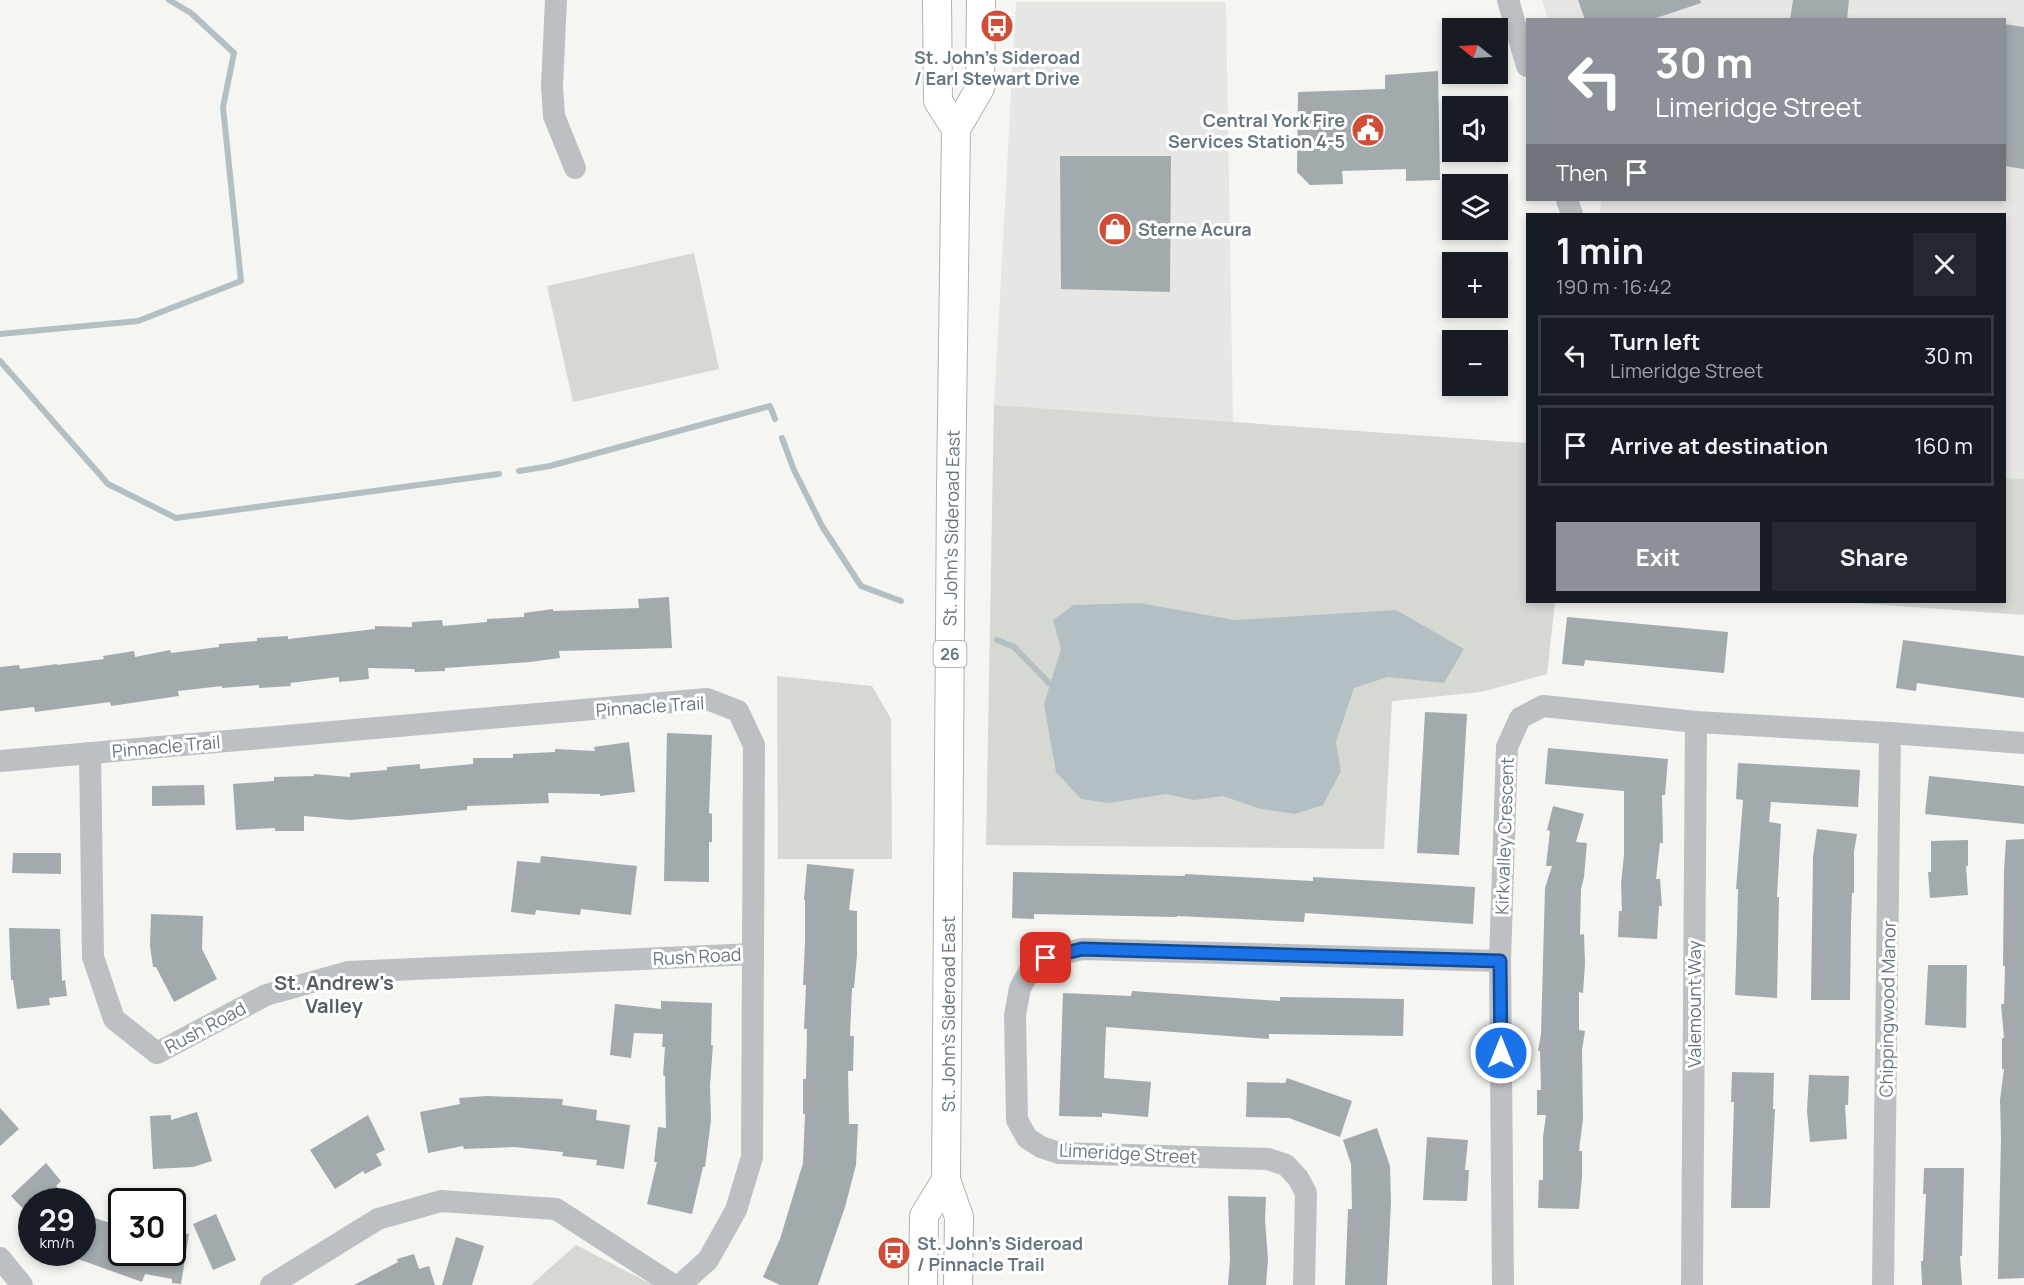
<!DOCTYPE html>
<meta charset="utf-8">
<style>
body{margin:0;font-family:Manrope,sans-serif;background:#242831;color:#f1f3f6;height:100vh;display:flex;flex-direction:column;font-size:22px;white-space:nowrap}
*{box-sizing:border-box;margin:0}
p{font-size:20px;color:#9ea1a6}
.icon{flex:none;width:33px;height:33px;fill:none;stroke:currentColor;stroke-width:2;stroke-linecap:round;stroke-linejoin:round}
.map{position:relative;flex:1;overflow:hidden}
.panel{position:absolute;left:1526px;top:213px;width:480px;height:390px;display:flex;flex-direction:column;background:#171b24;border-radius:0px;box-shadow:0 3px 9px #0003}
.panel>*{flex:none}
.banner{position:absolute;left:1526px;top:18px;width:480px;height:183px;border-radius:0px;box-shadow:0 3px 9px #0003;background:#8c9099;color:#fff;overflow:hidden}
.needle{width:39px;rotate:288deg}
.fabs{position:absolute;left:1442px;top:18px;display:grid;gap:12px}
.fabs a{display:grid;place-items:center;width:66px;height:66px;border-radius:0px;background:#171b24;box-shadow:0 3px 9px #0003;font-size:30px}
.speed{position:absolute;left:18px;top:1188px;display:flex;gap:12px;font-size:30px;font-weight:700;text-align:center}
.speed>*{display:grid;place-content:center;width:78px;height:78px;border-radius:50%;background:#171b24;box-shadow:0 3px 9px #0003;line-height:1}
.speed small{font-size:15px;font-weight:400}
.speed .limit{border:3px solid #111;border-radius:9px;background:#fff;color:#111}
.pin{position:absolute;display:grid;place-items:center;width:51px;height:51px;color:#fff;margin:-26px;border-radius:12px;box-shadow:0 3px 9px #0006}
.me{position:absolute;width:66px;margin:-33px;rotate:0deg;stroke-linejoin:round;filter:drop-shadow(0 0 4px #0008)}
.turn{display:flex;align-items:center;gap:21px;height:126px;padding:0 30px;font-size:27px}
.turn .icon{width:78px;height:78px;stroke-width:2.5}
.turn b{display:block;font-size:42px;line-height:51px}
.then{display:flex;align-items:center;height:57px;padding:0 30px;background:#0003;gap:12px;font-size:22px}
.round{display:grid;place-items:center;flex:none;width:63px;height:63px;border-radius:0px;background:#242831}
.overview{display:flex;align-items:center;justify-content:space-between;height:102px;padding:0 30px}
h1{font-size:36px;font-weight:700;line-height:45px}
.button{display:flex;gap:12px;margin-top:auto;padding:12px 30px}
.button a{flex:1;height:69px;border-radius:0px;background:#8c9099;color:#fff;font-size:24px;font-weight:700;line-height:69px;text-align:center}
.button a+a{background:#242831;color:#f1f3f6}
ul{padding:0;list-style:none}
li{display:flex;align-items:center;gap:18px;height:81px;margin:0 12px 9px;padding:0 18px;border:3px solid #363941;border-radius:0px}
li div{flex:1}
li b{display:block;font-size:22px}
li em{font-style:normal}
.map>svg:first-child{display:block}
.built{fill:#e6e6e5}
.green{fill:#d5d9d2}
.water{fill:#b3bfc3}
.lines{fill:none;stroke-linecap:round;stroke-linejoin:round}
.stream{stroke:#b3bfc3;stroke-width:6}
.building{fill:#a2aaae}
.major-casing{stroke:#aeb3b6;stroke-width:30}
.minor{stroke:#bcc0c3;stroke-width:22}
.major{stroke:#fff;stroke-width:28}
.route-casing{stroke:#114b97;stroke-width:15}
.route{stroke:#1a73e8;stroke-width:10}
.labels{text-anchor:middle;dominant-baseline:central;stroke-width:6;stroke-linejoin:round;paint-order:stroke}
.shield{fill:#fff;stroke:#95a0a6;stroke-width:1.5}
.shield-label{font-size:16px;font-weight:bold;fill:#677780}
.poi-label{font-size:18px;font-weight:bold;fill:#677780;stroke:#fff;text-anchor:start}
.street-label{font-size:18px;fill:#677780;stroke:#fff}
.neighbourhood-label{font-size:20px;font-weight:bold;fill:#545f66;stroke:#fff}
</style>
<div class="map">
<svg width="2024" height="1285" viewBox="0 0 2024 1285">
<rect width="100%" height="100%" fill="#f5f5f2"/>
<g class="built">
<path d="M1542 0H2024V479L2004 478V214H1600L1601 200H2004V20H1548Z"/>
<path d="M1016 2H1226L1233 423 994 405Z"/>
</g>
<g class="green">
<path d="M694 253 719 369 573 402 547 286Z"/>
<path d="M994 405 1527 443V602H1555L1547 674 1481 692 1392 701 1384 849 986 845Z"/>
<path d="M2004 478 2024 479V615L1843 602H2004Z"/>
<path d="M777 676 872 686 891 719 892 859H778Z"/>
<path d="M576 1245 653 1285H531Z"/>
</g>
<path class="water" d="M1140 603 1234 620 1396 610 1464 649 1444 683 1388 677 1354 688 1336 742 1341 771 1323 805 1295 814 1261 809 1223 796 1194 800 1166 794 1109 803 1081 799 1056 772 1044 704 1061 649 1053 620 1074 605Z"/>
<g class="lines">
<g class="stream">
<path d="M0 334 138 321 241 281 223 107 234 53 191 13 169 0"/>
<path d="M0 361 108 484 176 518 499 474"/>
<path d="M782 438 794 470 822 526 861 586 901 601"/>
<path d="M519 471 550 466 770 406 775 419"/>
<path d="M997 640 1014 647 1050 684"/>
</g>
</g>
<g class="building">
<path d="M1578 0H1700L1701 3 1650 20H1585Z"/>
<path d="M1793 0H1849L1847 20H1790Z"/>
<path d="M2004 24 2024 27V169L2004 166Z"/>
<path d="M1438 71 1440 180 1406 181V169L1342 171 1343 184 1310 185 1297 172 1298 92 1385 89V75Z"/>
<path d="M1060 156H1171L1170 292 1061 289Z"/>
<path d="M669 597 672 648 559 651 560 658 530 662 445 668V671L415 672 414 669 368 668 369 679 339 682V677L290 683 291 686 259 688V685L222 688V686L178 691 179 696 111 706 110 702 35 712 34 707 0 711V667L19 665 20 669 57 664V665L104 659 103 656 134 651 135 657 170 650 171 653 219 647V644L257 641V638L288 636V639L375 629V626L412 627V622L442 620 443 626 487 622V619L524 617V613L553 609V611L639 608 638 599Z"/>
<path d="M1567 617 1728 632 1724 673 1585 660 1584 666 1562 664Z"/>
<path d="M1903 640 2024 656V698L1917 683 1916 691 1896 688Z"/>
<path d="M1425 712 1467 714 1459 855 1417 853Z"/>
<path d="M667 733 712 735 709 813 712 814V842H709V882L664 881Z"/>
<path d="M629 742 635 792 600 796V794L548 793 549 803 467 806V810L350 820 304 816V831H275V828L236 830 233 784 274 781V777L314 776V774L350 777V773L387 770V767L420 764V769L473 764V758H513V754L555 752V749L595 751 594 747Z"/>
<path d="M1548 748 1668 759 1665 795H1662L1663 843H1660L1656 879H1660L1662 906H1659L1657 939 1618 937 1619 911H1622L1621 884 1624 855V791L1545 784Z"/>
<path d="M1738 763 1860 770 1858 807 1771 802 1769 822 1781 824 1777 897H1779L1777 998 1735 995 1737 933 1738 889H1736L1743 800 1736 799Z"/>
<path d="M1929 776 2024 786V824L1925 814Z"/>
<path d="M204 785 205 805 152 806V786Z"/>
<path d="M1553 806 1584 814 1576 842 1587 843 1584 877 1581 889 1580 935 1584 934 1585 963 1583 993 1579 992V1030L1585 1031 1582 1050 1583 1118 1579 1151H1582V1177L1579 1209 1538 1208 1539 1180H1543V1137L1546 1115H1537V1090H1541L1540 1051H1538L1541 1034 1545 888 1552 866H1546L1550 831 1547 830Z"/>
<path d="M1817 829 1857 834 1854 852V893H1852L1851 924 1850 1000H1811L1813 857Z"/>
<path d="M2024 839V1278L1998 1279 2001 1138 2000 1100 2004 1069H2002V1038H2004L2001 1004H2004L2005 966H2003L2004 871 2006 840Z"/>
<path d="M1968 840V866H1966L1968 895 1930 898 1928 872H1931V841Z"/>
<path d="M13 853H61V874L12 873Z"/>
<path d="M541 856 637 866 631 915 581 909 580 915 536 910 535 915 511 912 517 861 540 863Z"/>
<path d="M807 864 854 869 849 910 857 911V955L854 988H852L850 1036H854L853 1071H848L849 1124H858L856 1165 845 1207 818 1285H780L763 1277 780 1239 803 1163 805 1114H803V1079H806L807 1029H804L806 985H803L805 942V900H804Z"/>
<path d="M1013 872 1185 876V874L1313 881V877L1475 887 1473 924 1305 913 1304 922 1177 916V917L1034 914V919L1012 918Z"/>
<path d="M151 914 203 916 202 949 217 979 174 1002 156 967H153L150 946Z"/>
<path d="M9 928 60 929 62 981 65 980 67 996 49 998 50 1005 17 1009 13 980H11Z"/>
<path d="M1928 965H1967L1966 1028 1925 1025Z"/>
<path d="M1132 991 1280 1001V997L1404 999 1403 1036 1269 1034V1039L1106 1027 1104 1078 1151 1082 1148 1117 1102 1113V1117L1059 1116 1063 993 1131 996Z"/>
<path d="M661 1001 712 1003 711 1045H713L710 1085 711 1120 705 1167H703L692 1214 647 1204 657 1162H654L658 1127 666 1128 665 1076 663 1075 665 1047H662L663 1034 634 1033 631 1058 610 1055 615 1004 661 1009Z"/>
<path d="M1732 1072 1774 1073 1773 1109H1775L1770 1208H1731L1734 1102H1731Z"/>
<path d="M1809 1075 1849 1076 1848 1105H1845L1847 1139 1810 1142 1807 1111Z"/>
<path d="M1287 1078 1352 1101 1340 1137 1289 1118 1246 1117 1247 1082 1285 1083Z"/>
<path d="M487 1096 563 1099 562 1105 597 1110 596 1120 630 1125 624 1169 596 1165 597 1160 562 1156 563 1152 514 1147 464 1149 463 1146 428 1153 420 1112 460 1104 459 1098Z"/>
<path d="M0 1108 19 1129 0 1146Z"/>
<path d="M197 1112 212 1161 193 1167 153 1169 150 1116 171 1115V1120Z"/>
<path d="M368 1115 385 1150 376 1154 382 1165 365 1174 363 1171 335 1189 310 1150Z"/>
<path d="M1377 1128 1390 1166 1391 1202 1387 1285H1345L1348 1209H1352L1351 1164 1343 1140Z"/>
<path d="M1427 1137 1468 1140 1465 1170H1469L1467 1201 1423 1200Z"/>
<path d="M46 1163 61 1181 56 1186 74 1202H32V1209L27 1213 11 1196Z"/>
<path d="M1924 1168H1964L1962 1256H1960L1962 1285H1922L1921 1261H1923L1926 1194H1923Z"/>
<path d="M1228 1196 1266 1197 1265 1220 1268 1259 1266 1285H1228L1230 1259Z"/>
<path d="M82 1208 95 1218 122 1227V1252H172V1231L189 1234 181 1284 172 1283V1279L145 1274 142 1282 78 1259 80 1252H82Z"/>
<path d="M216 1214 236 1260 213 1270 193 1224Z"/>
<path d="M456 1237 484 1246 472 1285H442Z"/>
<path d="M414 1254 419 1269 429 1266 435 1285H354L398 1262 397 1259Z"/>
</g>
<g class="lines">
<defs>
<g id="major">
<path d="M937 0 938 101 956 129"/>
<path d="M923 1285 924 1216 946 1180"/>
<path d="M958 1285 959 1217 946 1180 951 489 956 129 980 88 981 0"/>
</g>
</defs>
<use href="#major" class="major-casing"/>
<g class="minor">
<path d="M556 0 552 86 554 116 575 168"/>
<path d="M1508 0 1527 66"/>
<path d="M1567 200 1572 214"/>
<path d="M90 753 93 957 114 1019 157 1053 266 995 348 972 753 954"/>
<path d="M0 761 707 699 738 711 754 745 752 1157 736 1210 708 1260 680 1285"/>
<path d="M0 1258 22 1285"/>
<path d="M271 1285 378 1219 441 1201 556 1209 673 1285"/>
<path d="M1304 1285 1306 1193 1298 1178 1286 1165 1268 1159 1059 1153 1041 1147 1027 1138 1017 1120 1015 1015 1020 988 1029 972 1046 958 1082 949 1500 961"/>
<path d="M1503 1285 1500 961 1507 747 1520 718 1543 706 1696 722 1890 733 2024 743"/>
<path d="M1692 1285 1696 722"/>
<path d="M1883 1285 1890 733"/>
</g>
<use href="#major" class="major"/>
</g>
<g class="lines">
<defs>
<path id="route" d="M1046 958 1082 949 1500 961 1501 1053"/>
</defs>
<use href="#route" class="route-casing"/>
<use href="#route" class="route"/>
</g>
<defs>
<symbol id="bus-disc" viewBox="-11 -11 22 22"><circle r="9.5" fill="#d04e37" stroke="#fff"/><path d="M-5-6H5V4H4V6H2V4H-2V6H-4V4H-5ZM-3.5-4V0h7V-4ZM-3.5 1.2v1.5H-2V1.2ZM2 1.2v1.5H3.5V1.2Z" fill="#fff"/></symbol>
<symbol id="civic-disc" viewBox="-11 -11 22 22"><circle r="9.5" fill="#d04e37" stroke="#fff"/><path d="M-.6-6.5H3V-4.5H.6V-3L4-1V1h2V6H-6V1h2V-1L-.6-3ZM-1.2 2.5V6h2.4V2.5Z" fill="#fff"/></symbol>
<symbol id="shop-disc" viewBox="-11 -11 22 22"><circle r="9.5" fill="#d04e37" stroke="#fff"/><path d="M-5-2.5h2.3a2.7 3.5 0 0 1 5.4 0H5L5.5 6h-11ZM-1.5-2.5h3a1.5 2.3 0 0 0-3 0Z" fill="#fff"/></symbol>
</defs>
<g fill-rule="evenodd">
<use href="#bus-disc" x="978" y="7" width="38" height="38"/>
<use href="#civic-disc" x="1349" y="111" width="38" height="38"/>
<use href="#shop-disc" x="1096" y="210" width="38" height="38"/>
<use href="#bus-disc" x="875" y="1234" width="38" height="38"/>
</g>
<g class="labels">
<rect class="shield" x="933.5" y="641" width="33" height="26" rx="4.5"/>
<g class="shield-label">
<text x="950" y="654">26</text>
</g>
<g class="poi-label">
<text x="997" y="57" text-anchor="middle">St. John's Sideroad<tspan x="997" dy="21">/ Earl Stewart Drive</tspan></text>
<text x="1345" y="120" text-anchor="end">Central York Fire<tspan x="1345" dy="21">Services Station 4-5</tspan></text>
<text x="1138" y="229">Sterne Acura</text>
<text x="917" y="1243">St. John's Sideroad<tspan x="917" dy="21">/ Pinnacle Trail</tspan></text>
</g>
<g class="street-label">
<text transform="translate(951 528) rotate(-89)">St. John's Sideroad East</text>
<text transform="translate(650 706) rotate(-4)">Pinnacle Trail</text>
<text transform="translate(166 746) rotate(-5)">Pinnacle Trail</text>
<text transform="translate(1504 836) rotate(-88)">Kirkvalley Crescent</text>
<text transform="translate(697 956) rotate(-3)">Rush Road</text>
<text transform="translate(1694 1004) rotate(-90)">Valemount Way</text>
<text transform="translate(1887 1009) rotate(-89)">Chippingwood Manor</text>
<text transform="translate(948 1014) rotate(-90)">St. John's Sideroad East</text>
<text transform="translate(205 1027) rotate(-28)">Rush Road</text>
<text transform="translate(1128 1153) rotate(3)">Limeridge Street</text>
</g>
<g class="neighbourhood-label">
<text x="334" y="982">St. Andrew's<tspan x="334" dy="23">Valley</tspan></text>
</g>
</g>
</svg>
<div class="fabs">
<a><svg class="needle" viewBox="-14 -14 28 28"><path d="M0-13l5 13h-10z" fill="#e53935"/><path d="M0 13l5-13h-10z" fill="#9ea1a6"/></svg></a>
<a><svg class="icon" aria-label="sound" viewBox="0 0 24 24"><path d="M4 9h4l5-4v14l-5-4H4zM17 9q2 3 0 6"/></svg></a>
<a><svg class="icon" aria-label="layers" viewBox="0 0 24 24"><path d="M12 4l9 5-9 5-9-5zM3 14l9 5 9-5"/></svg></a>
<a>+</a>
<a>−</a>
</div>
<div class="speed"><div>29<small>km/h</small></div><div class="limit">30</div></div>
<div class="pin" style="left:1046px;top:958px;background:#d93025"><svg class="icon" aria-label="arrive" viewBox="0 0 24 24"><path d="M6 21V4h12l-3 4 3 4H6"/></svg></div>
<svg class="me" style="left:1501px;top:1053px" viewBox="-20 -20 40 40"><circle r="17" fill="#1a73e8" stroke="#fff" stroke-width="3"/><path d="M0-11L8 9 0 5-8 9z" fill="#fff"/></svg>
<div class="banner">
<div class="turn"><svg class="icon" aria-label="left" viewBox="0 0 24 24"><path d="M17 20v-9H6M10 6l-5 5 5 5"/></svg><div><b>30 m</b>Limeridge Street</div></div>
<div class="then">Then<svg class="icon" aria-label="arrive" viewBox="0 0 24 24"><path d="M6 21V4h12l-3 4 3 4H6"/></svg></div>
</div>
<section class="panel">
<div class="overview"><div><h1>1 min</h1><p>190 m · 16:42</p></div><a class="round"><svg class="icon" aria-label="close" viewBox="0 0 24 24"><path d="M6 6l12 12M18 6L6 18"/></svg></a></div>
<ul>
<li><svg class="icon" aria-label="left" viewBox="0 0 24 24"><path d="M17 20v-9H6M10 6l-5 5 5 5"/></svg><div><b>Turn left</b><p>Limeridge Street</p></div><em>30 m</em></li>
<li><svg class="icon" aria-label="arrive" viewBox="0 0 24 24"><path d="M6 21V4h12l-3 4 3 4H6"/></svg><div><b>Arrive at destination</b></div><em>160 m</em></li>
</ul>
<div class="button"><a>Exit</a><a>Share</a></div>
</section>
</div>
